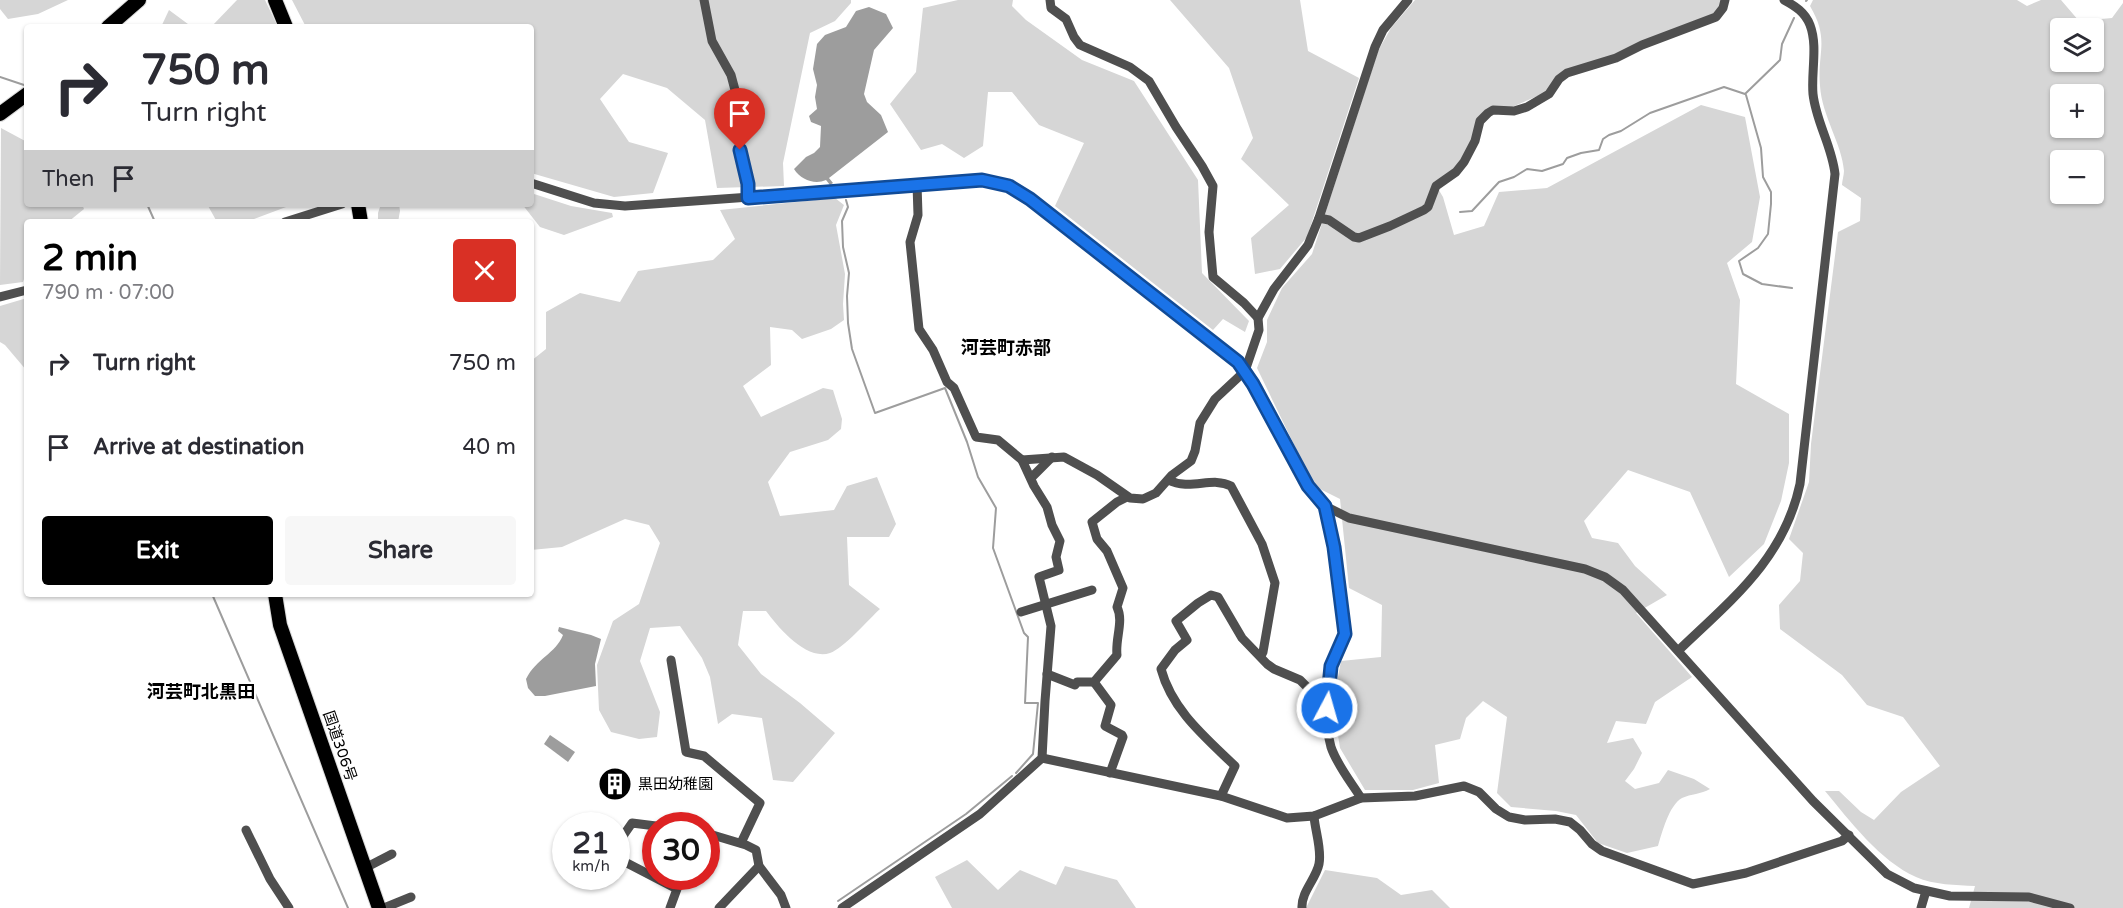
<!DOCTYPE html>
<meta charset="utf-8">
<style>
body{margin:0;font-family:"Varela Round","Noto Sans JP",sans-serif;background:#f7f7f7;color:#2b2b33;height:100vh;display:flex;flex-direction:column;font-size:22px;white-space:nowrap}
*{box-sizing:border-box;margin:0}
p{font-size:20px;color:#7c7c81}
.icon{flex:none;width:33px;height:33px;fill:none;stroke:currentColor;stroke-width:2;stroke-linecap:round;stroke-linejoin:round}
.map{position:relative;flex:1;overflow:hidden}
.panel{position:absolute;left:24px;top:219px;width:510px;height:378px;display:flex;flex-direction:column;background:#fff;border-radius:6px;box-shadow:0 2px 4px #0004}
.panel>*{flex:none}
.hud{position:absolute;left:24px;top:24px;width:510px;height:183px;border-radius:6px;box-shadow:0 2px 4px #0004;background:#fff;color:#2b2b33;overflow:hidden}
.buttons{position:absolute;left:2050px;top:18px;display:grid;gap:12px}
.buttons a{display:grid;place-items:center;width:54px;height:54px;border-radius:6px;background:#fff;box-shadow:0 2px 4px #0004;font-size:30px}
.speed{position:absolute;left:552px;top:812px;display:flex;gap:12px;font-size:30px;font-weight:700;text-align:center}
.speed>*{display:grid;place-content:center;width:78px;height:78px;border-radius:50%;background:#fff;box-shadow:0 2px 4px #0004;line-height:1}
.speed small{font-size:15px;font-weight:400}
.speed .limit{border:9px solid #d22;background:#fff;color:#111}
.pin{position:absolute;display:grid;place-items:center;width:51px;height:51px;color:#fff;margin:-62px -26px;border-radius:50% 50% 50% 0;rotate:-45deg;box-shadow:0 0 6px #0007}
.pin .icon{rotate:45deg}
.me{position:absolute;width:66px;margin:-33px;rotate:6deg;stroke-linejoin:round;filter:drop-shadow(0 0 4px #0008)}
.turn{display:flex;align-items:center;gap:21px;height:126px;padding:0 18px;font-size:27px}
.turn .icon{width:78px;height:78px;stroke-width:2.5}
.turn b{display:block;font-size:42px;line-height:51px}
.then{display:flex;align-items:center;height:57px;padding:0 18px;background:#0003;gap:12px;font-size:22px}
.round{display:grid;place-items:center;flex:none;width:63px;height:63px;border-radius:6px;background:#f7f7f7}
.head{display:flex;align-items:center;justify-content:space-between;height:102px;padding:0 18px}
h1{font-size:36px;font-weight:700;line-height:45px;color:#000}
.cta{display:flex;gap:12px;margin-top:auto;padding:12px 18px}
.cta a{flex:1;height:69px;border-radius:6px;background:#000;color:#fff;font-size:24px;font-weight:700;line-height:69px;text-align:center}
.cta a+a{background:#f7f7f7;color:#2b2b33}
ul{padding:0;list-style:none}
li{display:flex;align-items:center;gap:18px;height:84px;padding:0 18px}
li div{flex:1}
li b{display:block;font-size:22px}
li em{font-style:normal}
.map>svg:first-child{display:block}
.green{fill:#d6d6d6;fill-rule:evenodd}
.water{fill:#9d9d9d}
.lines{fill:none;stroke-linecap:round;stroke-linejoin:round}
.stream{stroke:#9d9d9d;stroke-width:2}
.highway-casing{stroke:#dbdbdb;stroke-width:16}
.minor{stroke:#4f4f4f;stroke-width:9}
.highway{stroke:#000;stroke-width:14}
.route-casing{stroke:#114b97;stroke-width:15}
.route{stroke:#1a73e8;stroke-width:10}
.labels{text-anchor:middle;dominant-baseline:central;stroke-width:4.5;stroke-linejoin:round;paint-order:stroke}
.street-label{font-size:15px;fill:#000;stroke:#fff}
.poi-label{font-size:15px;fill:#000;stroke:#fff;text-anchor:start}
.quarter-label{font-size:18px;font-weight:bold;fill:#000;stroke:#fff}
</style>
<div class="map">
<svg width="2123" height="908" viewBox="0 0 2123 908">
<rect width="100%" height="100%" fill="#fff"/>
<g class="green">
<path d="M0 0H68L38 14 8 19 0 9Z"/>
<path d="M237 0H265L278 27H211Z"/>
<path d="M292 0H851V3L835 21 810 33 783 163 784 186 717 188 705 120 667 88 623 74 600 99 629 142 668 153 653 193 614 197 531 173V27H306Z"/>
<path d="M958 0H1013L1012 6 1026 20 1082 60 1134 81 1198 180 1202 273 1249 321 1245 332 1223 319 1213 330 1055 206 1084 143 1039 125 1012 92H988L983 146 964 158 942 144 921 150 890 104 916 72 923 8Z"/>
<path d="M1170 0H1300L1308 51 1359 78 1307 237 1280 269 1255 274 1251 238 1289 205 1241 159 1253 138 1229 68Z"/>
<path d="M1415 0H1723L1715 15 1613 55 1567 71 1547 92 1512 107H1492L1456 170 1434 182 1443 197 1454 235 1484 226 1499 192 1547 188 1701 105 1745 117 1760 197 1752 242 1727 263 1740 300 1736 384 1789 414V463L1781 501 1764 544 1729 577 1690 492 1628 470 1584 521 1592 538 1618 543 1635 566 1667 595 1636 613 1692 677 1655 702 1646 724 1616 721 1607 743 1633 738 1642 753 1634 769 1625 781 1635 789 1659 783 1668 770 1694 779 1710 789C1701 794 1691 794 1682 798 1669 805 1662 833 1658 846L1627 853 1598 843 1576 815 1556 811 1511 807 1497 793 1507 717 1483 701 1466 718 1460 739 1435 745 1439 783 1413 790H1365L1340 748 1333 704 1341 661 1381 657 1382 605 1349 588 1340 499 1314 486 1257 368 1267 342V320L1282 288 1312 254 1378 51 1391 28Z"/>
<path d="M1813 0H2017L2027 6 2041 0H2061L2079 21 2112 18 2123 3V908H1969L1975 886C1956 885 1934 885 1916 877 1880 861 1849 820 1825 791H1839L1861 812 1874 820 1901 792 1940 766 1903 717 1867 705 1842 675 1780 629 1779 605 1800 581 1803 553 1789 539 1809 482 1811 444 1838 232 1860 221 1861 198 1842 185C1842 181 1844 175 1844 171 1842 144 1822 116 1820 86 1817 52 1830 40 1810 6ZM2061 28H2094V62H2061ZM2061 94H2094V128H2061ZM2061 160H2094V194H2061Z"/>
<path d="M169 10 192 27H161Z"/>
<path d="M1 128 27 142V204H82L84 209 68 222H27V271L23 282 0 285Z"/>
<path d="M531 193 571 206 612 213 613 217 564 235 540 227 522 204H531Z"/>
<path d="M835 198 844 205 836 225 845 274 843 304 844 320 831 329 802 339 792 330 770 327 771 365 743 386 761 417 823 388 833 390 842 419 841 429 828 440 790 452 768 482 780 516 834 510 847 486 877 477 896 524 889 537H847L849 585 880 609C869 619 843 649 830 653 806 661 778 627 766 611H743L738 645 761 674 800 703 835 733 793 782 773 780 762 718 732 714 718 724 710 677 702 658 680 626 650 628 640 661 660 712 657 737 639 739 611 732 599 710 597 665 613 621 639 604 660 543 649 525 625 519 562 547 531 550V361L546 349V312L580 293 620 302 638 271 713 260 735 239 720 210Z"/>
<path d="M207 204H285L286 207 246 222H217Z"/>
<path d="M381 204H399L400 211 398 222H378V213Z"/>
<path d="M27 298V371L5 345 0 342V306Z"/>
<path d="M967 860 998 890 1020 870 1056 885 1065 866 1117 880 1136 908H952L935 877Z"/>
<path d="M1325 870 1377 878 1401 895 1432 890 1450 908H1306Z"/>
</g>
<g class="water">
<path d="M869 7 886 14 893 28 874 50 864 94 867 102 881 115 888 132 829 178 833 183 830 185 826 180C815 185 801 180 794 169L806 157 814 153 820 147 821 126 811 122 809 116 817 109 815 97 817 85 813 69 817 44 825 35 846 27 856 11Z"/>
<path d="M559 627 591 635 601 639 595 664 596 686 545 696H535L528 688 526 679C536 659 556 653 563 635L558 631Z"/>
<path d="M550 735 575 752 568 762 544 744Z"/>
</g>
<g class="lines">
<g class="stream">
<path d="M1806 1 1807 0"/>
<path d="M0 77 27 86"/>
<path d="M1746 95 1761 148 1763 177 1771 192V204L1768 234 1758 248 1739 261 1743 274 1762 284 1792 288"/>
<path d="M846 200 848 207 842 221 843 247 849 273 847 296 848 323 852 349 875 413 945 388 967 442 978 477 996 508 993 548 1024 633 1028 637 1025 703H1038L1033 754 1016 773"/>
<path d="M147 204 155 222"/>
<path d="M1460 212 1472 211 1499 182 1514 177 1527 169 1542 171 1563 164 1567 158 1581 153 1599 150 1603 139 1609 135 1621 131 1650 113 1724 87 1745 94 1780 60 1782 44 1794 18"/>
<path d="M212 594 348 908"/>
<path d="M838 901 966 814 1012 776"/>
</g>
<defs>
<g id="highway">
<path d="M275 0 286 27"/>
<path d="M108 27 139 0"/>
<path d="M0 114 27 94"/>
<path d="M358 204 361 222"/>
<path d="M275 594 280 625 288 648 379 908"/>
</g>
</defs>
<use href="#highway" class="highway-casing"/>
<g class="minor">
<path d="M704 0 712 41 731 75 735 90 739 115V141L748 184V198"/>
<path d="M1050 0 1051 8 1066 19 1074 37 1080 45 1130 67 1149 81 1176 127 1202 166 1213 186 1209 232 1213 277 1244 303 1258 318"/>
<path d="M531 183 594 203 625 206 973 181 990 180 1016 190 1238 362 1253 384 1308 486 1325 506 1349 518 1585 569 1605 577 1623 590 1813 801 1887 874 1914 888 1950 896 2029 897 2070 908"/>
<path d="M1319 218 1329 220 1354 237 1359 238 1390 226 1424 210 1428 207 1436 186 1456 172 1464 162 1475 141 1480 121 1488 113 1493 110 1514 111 1527 107 1549 94 1559 79 1567 73 1616 58 1642 45 1716 17 1723 8 1725 0"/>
<path d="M285 222 342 204"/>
<path d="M0 297 27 290"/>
<path d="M1022 460 1064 457 1097 475 1130 498 1143 499 1156 493 1172 475 1191 461 1195 451 1200 423 1215 399 1245 371 1259 330 1258 318 1274 289 1308 245 1319 218 1375 47 1383 30 1408 0"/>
<path d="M1031 478 1052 457"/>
<path d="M1168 480C1191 491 1212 476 1231 486L1262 544 1275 583 1263 652 1261 656"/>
<path d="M1325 506C1334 547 1343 590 1345 632 1345 645 1334 653 1331 665 1326 691 1324 721 1331 747 1337 765 1351 782 1361 798"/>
<path d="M1021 612 1092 590"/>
<path d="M1679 650C1731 600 1784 559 1800 484L1835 174C1832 146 1816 122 1813 94 1811 72 1818 46 1810 25 1805 12 1795 6 1784 0"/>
<path d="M671 660 686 752 704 756 760 803 741 843"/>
<path d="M1047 674 1075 685 1077 682H1094L1117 655C1115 639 1124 621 1117 607L1123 588 1107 551 1097 539 1092 522 1117 502 1127 497"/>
<path d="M1094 682 1111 705 1105 726 1122 735 1123 737 1110 773"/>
<path d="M1042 758 1221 796 1287 818 1314 816 1361 798 1415 796 1464 786 1479 792 1496 809 1509 817 1525 820 1555 819 1570 822 1580 830 1592 844 1602 851 1693 884 1746 873 1842 841 1849 835"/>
<path d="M1221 796 1235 766C1205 737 1172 710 1161 669L1175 650 1187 640 1176 621 1198 603 1211 595 1218 597 1242 638 1267 664 1274 669 1300 680 1327 707"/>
<path d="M246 830 270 879 289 908"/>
<path d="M706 833 746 845 756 850 759 866 781 895 786 908"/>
<path d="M616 846 632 823 656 826"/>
<path d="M616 854 623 861 677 889 670 908"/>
<path d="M365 868 392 854"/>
<path d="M384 908 411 897"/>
<path d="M719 908 759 866"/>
<path d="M842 908 980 814 1042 758 1045 701 1051 626 1039 577 1059 570 1056 557 1060 541 1052 525 1047 507 1034 486 1022 460 998 440 976 437 954 388 947 382 933 350 919 329 910 242 918 215 917 184"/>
<path d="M1302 908C1301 892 1316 879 1319 864 1322 849 1315 831 1314 816"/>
<path d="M1921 908 1926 891"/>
</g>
<use href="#highway" class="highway"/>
</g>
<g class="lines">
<defs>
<path id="route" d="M740 150 748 184V198L982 180 1009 186 1030 199 1238 362 1253 384 1308 486 1325 506 1334 547 1345 634 1331 666 1327 708"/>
</defs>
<use href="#route" class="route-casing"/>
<use href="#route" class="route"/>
</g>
<defs>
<symbol id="building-disc" viewBox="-11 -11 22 22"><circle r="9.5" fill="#000" stroke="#fff"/><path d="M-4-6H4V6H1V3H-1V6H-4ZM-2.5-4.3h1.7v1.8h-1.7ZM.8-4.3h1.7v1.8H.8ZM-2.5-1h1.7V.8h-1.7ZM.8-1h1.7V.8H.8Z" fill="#fff"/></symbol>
</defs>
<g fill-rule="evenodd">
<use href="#building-disc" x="596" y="765" width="38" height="38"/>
</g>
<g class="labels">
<g class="street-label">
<text transform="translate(340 746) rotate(71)">国道306号</text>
</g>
<g class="poi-label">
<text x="638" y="784">黒田幼稚園</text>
</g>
<g class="quarter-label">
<text x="1006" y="348">河芸町赤部</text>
<text x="201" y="692">河芸町北黒田</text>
</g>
</g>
</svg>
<div class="buttons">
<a><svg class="icon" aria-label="layers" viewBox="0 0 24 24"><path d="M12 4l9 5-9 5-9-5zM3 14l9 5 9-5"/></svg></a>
<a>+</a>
<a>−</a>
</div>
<div class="speed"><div>21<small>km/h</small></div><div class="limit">30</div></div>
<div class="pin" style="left:740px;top:150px;background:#d93025"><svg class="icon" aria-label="arrive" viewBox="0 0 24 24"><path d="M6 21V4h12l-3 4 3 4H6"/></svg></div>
<svg class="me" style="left:1327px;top:708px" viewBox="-20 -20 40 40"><circle r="17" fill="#1a73e8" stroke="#fff" stroke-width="3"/><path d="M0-11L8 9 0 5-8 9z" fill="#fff"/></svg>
<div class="hud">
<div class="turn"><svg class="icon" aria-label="right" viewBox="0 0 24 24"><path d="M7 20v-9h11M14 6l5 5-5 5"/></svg><div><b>750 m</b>Turn right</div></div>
<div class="then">Then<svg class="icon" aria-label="arrive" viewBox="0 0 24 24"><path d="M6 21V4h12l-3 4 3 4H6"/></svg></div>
</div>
<section class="panel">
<div class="head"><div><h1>2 min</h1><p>790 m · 07:00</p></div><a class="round" style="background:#d93025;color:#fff"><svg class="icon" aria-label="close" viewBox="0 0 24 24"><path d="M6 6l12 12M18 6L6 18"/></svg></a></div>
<ul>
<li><svg class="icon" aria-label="right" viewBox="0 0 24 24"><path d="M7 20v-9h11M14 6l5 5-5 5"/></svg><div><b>Turn right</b></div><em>750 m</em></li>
<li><svg class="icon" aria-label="arrive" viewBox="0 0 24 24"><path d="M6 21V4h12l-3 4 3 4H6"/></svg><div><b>Arrive at destination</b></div><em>40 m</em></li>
</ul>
<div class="cta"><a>Exit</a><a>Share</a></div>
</section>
</div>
